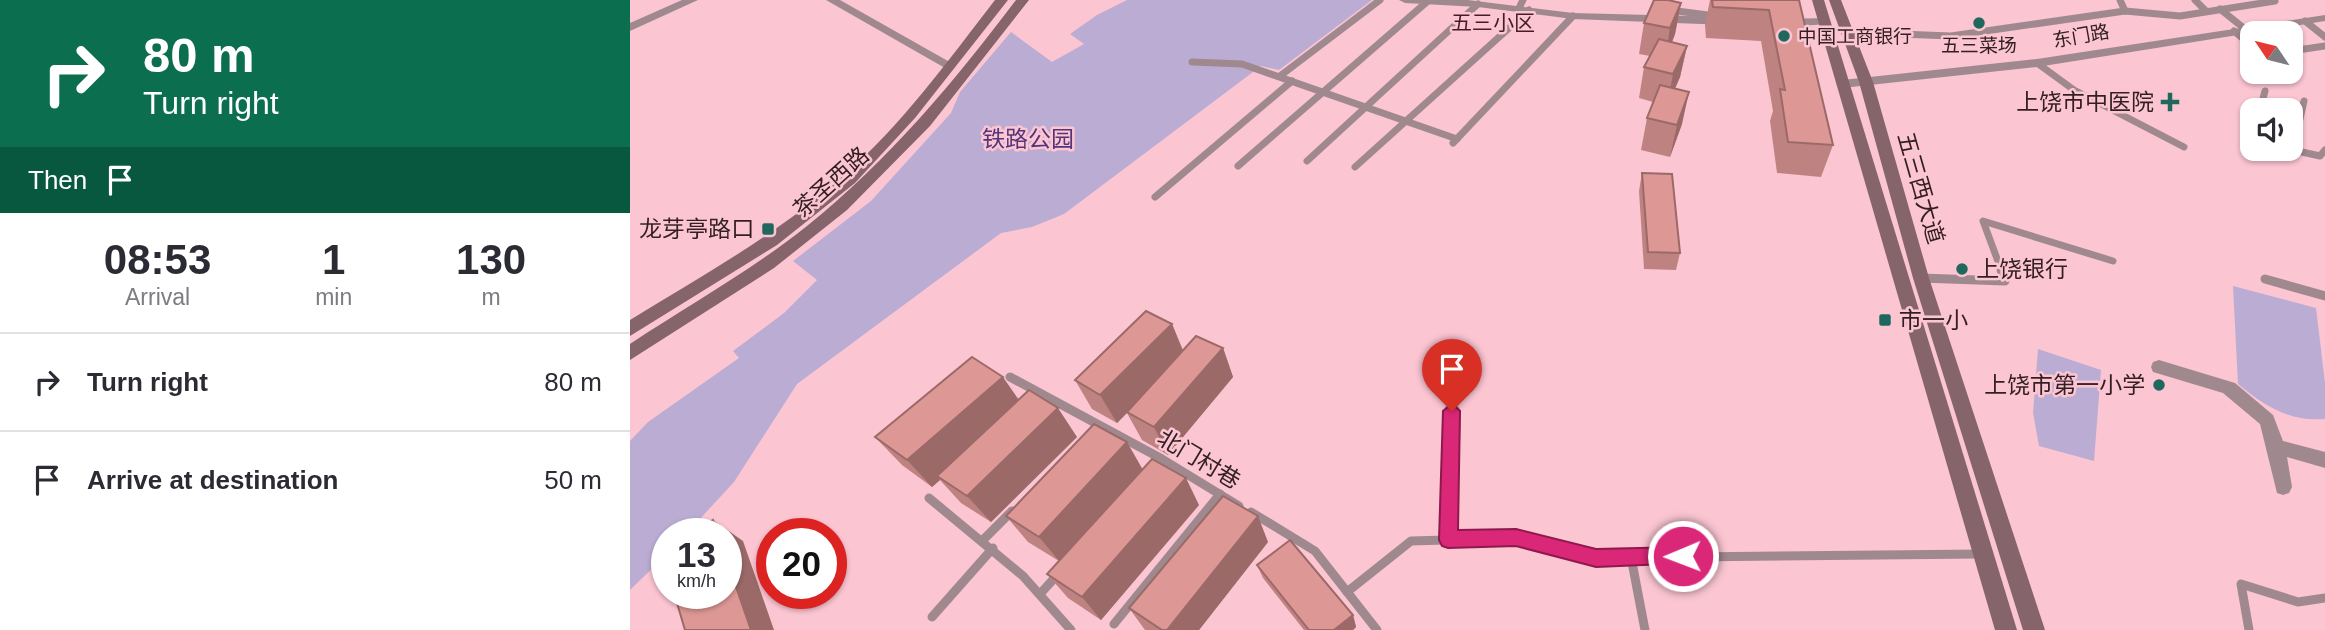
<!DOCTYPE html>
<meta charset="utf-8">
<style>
body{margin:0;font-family:Arial,"Noto Sans SC",sans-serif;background:#f2f2f3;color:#2b2b33;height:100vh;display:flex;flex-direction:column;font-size:26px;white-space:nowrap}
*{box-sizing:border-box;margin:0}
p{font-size:23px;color:#7c7c81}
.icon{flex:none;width:38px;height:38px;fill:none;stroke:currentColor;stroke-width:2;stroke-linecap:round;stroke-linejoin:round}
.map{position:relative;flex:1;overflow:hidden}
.drawer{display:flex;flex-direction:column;background:#fff;width:630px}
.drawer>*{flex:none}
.banner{background:#0b6e4f;color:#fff;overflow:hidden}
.needle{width:46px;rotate:305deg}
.fabs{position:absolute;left:1610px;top:21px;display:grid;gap:14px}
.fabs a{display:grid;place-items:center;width:63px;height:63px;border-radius:14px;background:#fff;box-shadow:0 2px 5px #0004;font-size:35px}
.speed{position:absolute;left:21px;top:518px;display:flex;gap:14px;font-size:35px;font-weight:700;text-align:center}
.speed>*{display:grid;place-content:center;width:91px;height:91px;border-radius:50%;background:#fff;box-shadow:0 2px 5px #0004;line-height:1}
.speed small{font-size:18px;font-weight:400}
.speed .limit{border:10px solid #d22;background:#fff;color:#111}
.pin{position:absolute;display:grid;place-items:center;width:60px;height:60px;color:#fff;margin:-72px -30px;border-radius:50% 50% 50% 0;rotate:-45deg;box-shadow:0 0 7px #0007}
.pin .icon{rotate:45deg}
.me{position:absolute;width:77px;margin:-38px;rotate:269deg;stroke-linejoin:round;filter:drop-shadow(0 0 5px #0008)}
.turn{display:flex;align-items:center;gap:24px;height:147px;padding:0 28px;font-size:32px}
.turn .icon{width:91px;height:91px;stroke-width:2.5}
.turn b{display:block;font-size:49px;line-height:60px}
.then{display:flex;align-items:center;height:66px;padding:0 28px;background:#0003;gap:14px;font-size:26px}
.eta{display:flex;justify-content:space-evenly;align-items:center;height:119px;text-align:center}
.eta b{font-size:42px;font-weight:600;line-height:49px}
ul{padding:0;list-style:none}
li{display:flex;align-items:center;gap:21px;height:98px;padding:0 28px;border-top:2px solid #e1e1e2}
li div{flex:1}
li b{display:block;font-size:26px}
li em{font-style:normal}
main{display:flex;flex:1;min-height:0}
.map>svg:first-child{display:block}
.green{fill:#bbacd4}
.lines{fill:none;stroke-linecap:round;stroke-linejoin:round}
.lane-far1{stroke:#a0898e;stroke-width:7}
.lane{stroke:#a0898e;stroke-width:9}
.street{fill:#a0898e;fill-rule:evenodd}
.secondary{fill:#85646c;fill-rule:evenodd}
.wall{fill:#be8380}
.shaded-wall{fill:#9b6a68}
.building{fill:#dd9895;stroke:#9b6a68;stroke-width:2}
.route{fill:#db2777;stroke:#8e194d;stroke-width:2}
.poi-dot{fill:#20685e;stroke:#fbc5d2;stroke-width:2.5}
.labels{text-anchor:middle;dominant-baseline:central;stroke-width:5;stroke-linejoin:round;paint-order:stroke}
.far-poi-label{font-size:19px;fill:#321e23;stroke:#fbc5d2;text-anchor:start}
.far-street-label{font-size:19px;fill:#321e23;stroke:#fbc5d2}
.far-neighbourhood-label{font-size:21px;fill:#441c29;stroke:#fbc5d2}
.poi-label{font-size:23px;fill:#321e23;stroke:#fbc5d2;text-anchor:end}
.park-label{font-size:23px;fill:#54357a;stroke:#fbc5d2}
.street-label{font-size:23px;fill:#321e23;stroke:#fbc5d2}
</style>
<main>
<section class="drawer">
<div class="banner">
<div class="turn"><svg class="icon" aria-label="right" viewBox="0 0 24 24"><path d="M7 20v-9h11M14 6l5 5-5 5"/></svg><div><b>80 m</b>Turn right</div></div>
<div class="then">Then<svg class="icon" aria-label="arrive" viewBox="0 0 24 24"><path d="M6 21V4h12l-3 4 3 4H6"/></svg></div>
</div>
<div class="eta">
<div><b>08:53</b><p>Arrival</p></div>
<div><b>1</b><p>min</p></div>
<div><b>130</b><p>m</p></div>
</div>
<ul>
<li><svg class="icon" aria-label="right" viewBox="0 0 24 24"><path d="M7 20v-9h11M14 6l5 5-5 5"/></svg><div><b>Turn right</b></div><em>80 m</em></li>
<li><svg class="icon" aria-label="arrive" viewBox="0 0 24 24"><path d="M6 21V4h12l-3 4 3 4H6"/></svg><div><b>Arrive at destination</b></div><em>50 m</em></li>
</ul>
</section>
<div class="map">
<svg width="1695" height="630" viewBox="0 0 1695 630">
<rect width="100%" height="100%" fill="#fbc5d2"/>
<g class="green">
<path d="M497 0H742L649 70 631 66 434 214 402 227 371 233 167 384 104 482 56 534H37V554L0 590V441L18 422 109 358 103 351 154 313 187 280 163 261 241 201 321 113 330 92 381 32 422 62 454 44 440 34 467 15Z"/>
<path d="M1603 286 1686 308 1695 383V419C1659 422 1635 406 1608 384Z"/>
<path d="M1408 349 1471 370 1464 461 1409 446 1403 413Z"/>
</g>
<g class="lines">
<g class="lane-far1">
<path d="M1038 0 1039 10 1086 16"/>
<path d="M1490 0 1495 11"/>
<path d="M1565 0 1576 11"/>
<path d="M889 8 893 0"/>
<path d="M1590 9 1615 29"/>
<path d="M1675 21 1695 37"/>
<path d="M1604 31 1622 46"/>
<path d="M1217 32 1321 36 1495 11 1550 16 1645 1"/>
<path d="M1661 51 1695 46"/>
<path d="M562 62 612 64 827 139"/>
<path d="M1407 63 1444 90 1554 147"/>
<path d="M650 76 750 0"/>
<path d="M1630 110 1635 91"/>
<path d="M823 143 943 16"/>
<path d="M1659 149 1663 150 1674 101"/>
<path d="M1663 154V150L1690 156 1695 150"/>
<path d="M677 161 848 4"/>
<path d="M608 166 799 0"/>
<path d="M725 167 899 10"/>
<path d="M525 197 662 81"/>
<path d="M1372 272 1353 221 1483 261"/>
</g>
<g class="lane">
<path d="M1291 278 1375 281 1371 270"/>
<path d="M1635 279 1695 296"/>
<path d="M380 377 532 459 609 506"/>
<path d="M299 498 393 576 441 630"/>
<path d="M621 512 685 551 747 630"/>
<path d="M353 540 382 511"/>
<path d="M1001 557 1015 630"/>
<path d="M717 592 781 541 886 538 966 558 1351 554"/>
<path d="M410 594 429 573"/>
<path d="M302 617 363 548"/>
<path d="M484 624 590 494"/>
<path d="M1619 630 1611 584 1668 602 1695 598"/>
</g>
<g class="street">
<path d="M52 0H68L0 31V23Z"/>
<path d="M196 0H210L325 65 319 69 315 68Z"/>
<path d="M769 0H838L943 13 1097 17 1103 21 1097 25 943 19 848 7 775 3Z"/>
<path d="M1695 15V21L1407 67 1212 88 1206 84 1212 80 1407 59Z"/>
<path d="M1195 18 1199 20V24L1154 27 1148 23 1154 19Z"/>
<path d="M1529 360 1605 383 1643 415 1653 441 1695 452V468L1657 457 1662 487 1659 493 1653 495 1647 493 1630 424 1593 393 1523 372 1521 367 1523 362Z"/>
<path d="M822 404 828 406 831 411 827 539 825 545 818 548 811 545 809 539 813 411 816 406Z"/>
</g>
<g class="secondary">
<path d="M365 0H378L285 118 225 183 147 245 0 336V320C73 275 148 234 212 177 271 126 318 61 365 0Z"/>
<path d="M386 0H399L300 126 217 210 144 268 0 360V344C59 305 122 270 177 226 258 161 324 82 386 0Z"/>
<path d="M1182 0H1194L1387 630H1365Z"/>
<path d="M1199 0H1211L1243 82 1299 278 1415 630H1393L1283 278 1229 82Z"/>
</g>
</g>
<g class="wall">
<path d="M1080 0H1169L1203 145 1191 177 1147 173 1140 121 1143 111 1131 41 1076 38 1075 25Z"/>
<path d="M1051 3 1045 34 1042 42 1057 46 1050 77 1045 89 1052 124 1040 157 1011 150 1017 118 1023 102 1009 98 1014 67 1020 56 1009 54 1014 23Z"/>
<path d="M1012 173 1050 253 1046 270 1014 269 1009 191Z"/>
<path d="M542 324 553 350 593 348 603 377 538 455 512 440 497 413 487 423 462 409 445 380Z"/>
<path d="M389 400 447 437 361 522 331 503 310 480 302 487 272 465 245 437Z"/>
<path d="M512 469 569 505 471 620 438 598 417 574 429 561 398 542 376 516Z"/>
<path d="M638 542 569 630H515L499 608Z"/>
<path d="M627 565 723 615 726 627 723 630H674L633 578Z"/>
</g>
<g class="shaded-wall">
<path d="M1051 3 1045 34 1035 60 1040 28Z"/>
<path d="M1057 46 1050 77 1037 106 1043 74Z"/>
<path d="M1059 92 1052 124 1040 157 1047 125Z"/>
<path d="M542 324 554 354 487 423 470 395Z"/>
<path d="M593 348 603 377 538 455 524 427Z"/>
<path d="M373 377 393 406 307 476 310 480 302 487 277 460Z"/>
<path d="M428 408 447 437 361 522 337 496Z"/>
<path d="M497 442 513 470 430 562 409 537Z"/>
<path d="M556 478 569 505 471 620 452 597Z"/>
<path d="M628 516 638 542 569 630H537Z"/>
<path d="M83 520 113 541 144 630H121L96 558V534H88Z"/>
<path d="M723 615 726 627 723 630H704Z"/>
</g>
<g class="building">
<path d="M1024 0H1038L1051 3 1040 28 1014 23Z"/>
<path d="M1082 0H1169L1203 145 1158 142 1150 89 1155 90 1139 10 1083 7Z"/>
<path d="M1029 39 1057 46 1043 74 1014 67Z"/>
<path d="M1030 85 1059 92 1047 125 1017 118Z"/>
<path d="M1012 173 1042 174 1050 253 1018 252Z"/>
<path d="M516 311 542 324 470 395 445 380Z"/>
<path d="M566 336 593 348 524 427 497 412Z"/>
<path d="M342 357 373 377 277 460 245 437Z"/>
<path d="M399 390 428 408 337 496 307 476Z"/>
<path d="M464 424 497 442 409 537 376 516Z"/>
<path d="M522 459 556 478 452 597 417 574Z"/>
<path d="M593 496 628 516 537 630H532L499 608Z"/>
<path d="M83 520 88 534H58Z"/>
<path d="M660 540 723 615 704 630H679L627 565Z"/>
<path d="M37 545V570L31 548Z"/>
<path d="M96 558 121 630H55L44 593H96Z"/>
</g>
<path class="route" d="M822 404 830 411 828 530 886 529 966 549 1053 547 1059 550 1062 556 1059 563 966 567 886 546 818 548 812 546 809 540 813 411Z"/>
<g class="poi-dot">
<circle cx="1349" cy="23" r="7"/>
<circle cx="1154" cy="36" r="7"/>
<path d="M1536.5 91.5h7v7h7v7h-7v7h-7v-7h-7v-7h7z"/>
<rect x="131" y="222" width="14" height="14" rx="3.5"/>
<circle cx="1332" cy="269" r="7"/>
<rect x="1248" y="313" width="14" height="14" rx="3.5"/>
<circle cx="1529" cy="385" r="7"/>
</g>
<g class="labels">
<g class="far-poi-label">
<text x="1168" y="36">中国工商银行</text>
<text x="1349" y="45" text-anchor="middle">五三菜场</text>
</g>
<g class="far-street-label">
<text transform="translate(1451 36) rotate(-10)">东门路</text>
</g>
<g class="far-neighbourhood-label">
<text x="863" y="22">五三小区</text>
</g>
<g class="poi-label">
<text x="1524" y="102">上饶市中医院</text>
<text x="124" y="229">龙芽亭路口</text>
<text x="1346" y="269" text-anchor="start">上饶银行</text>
<text x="1269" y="320" text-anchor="start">市一小</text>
<text x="1515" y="385">上饶市第一小学</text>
</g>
<g class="park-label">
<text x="398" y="139">铁路公园</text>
</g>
<g class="street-label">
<text transform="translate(201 182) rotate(-42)">茶圣西路</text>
<text transform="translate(1291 188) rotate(74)">五三西大道</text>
<text transform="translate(569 459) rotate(31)">北门村巷</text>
</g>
</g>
</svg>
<div class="fabs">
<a><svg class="needle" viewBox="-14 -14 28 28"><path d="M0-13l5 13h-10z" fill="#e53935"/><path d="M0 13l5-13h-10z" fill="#7c7c81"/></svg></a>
<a><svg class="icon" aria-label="sound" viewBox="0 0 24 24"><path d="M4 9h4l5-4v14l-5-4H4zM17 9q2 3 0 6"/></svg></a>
</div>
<div class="speed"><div>13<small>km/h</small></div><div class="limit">20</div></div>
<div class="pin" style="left:822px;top:411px;background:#d93025"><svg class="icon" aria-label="arrive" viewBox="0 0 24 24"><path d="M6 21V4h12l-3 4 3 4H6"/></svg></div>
<svg class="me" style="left:1053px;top:556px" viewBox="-20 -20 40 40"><circle r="17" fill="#db2777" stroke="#fff" stroke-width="3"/><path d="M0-11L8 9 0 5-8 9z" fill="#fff"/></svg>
</div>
</main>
